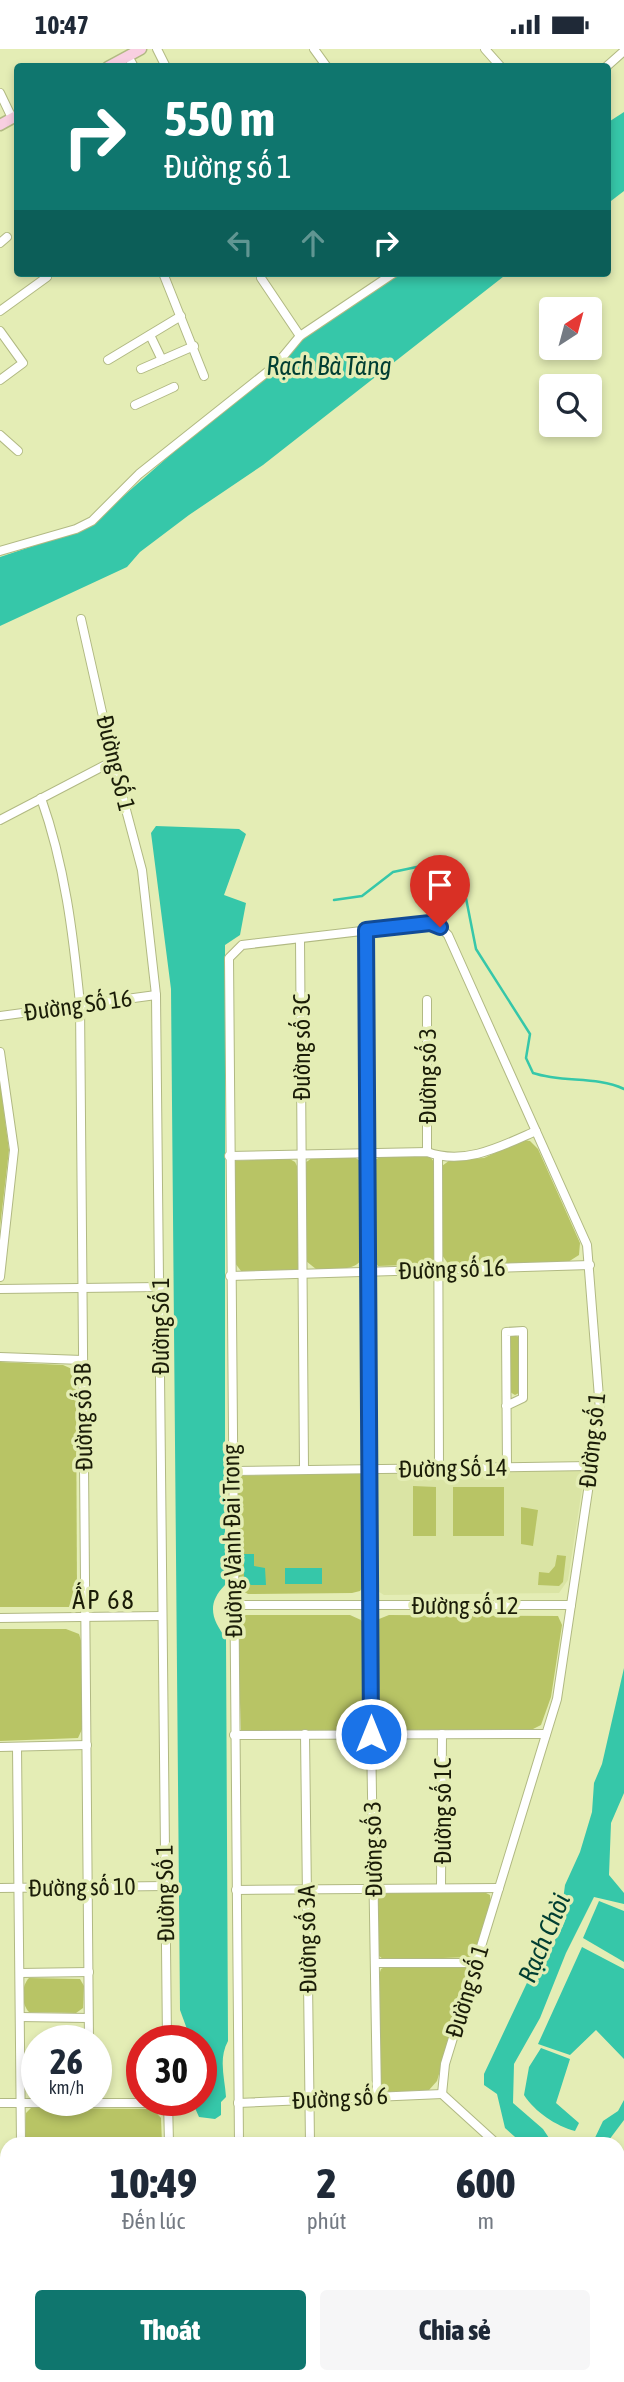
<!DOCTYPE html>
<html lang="vi">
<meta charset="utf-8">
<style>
body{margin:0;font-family:"Asap Condensed",sans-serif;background:#f6f6f7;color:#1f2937;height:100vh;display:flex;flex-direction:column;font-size:26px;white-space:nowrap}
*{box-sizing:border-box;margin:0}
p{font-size:23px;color:#747a83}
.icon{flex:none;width:38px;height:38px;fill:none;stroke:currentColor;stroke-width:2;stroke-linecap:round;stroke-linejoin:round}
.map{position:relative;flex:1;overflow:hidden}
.details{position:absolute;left:0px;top:2088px;width:625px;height:247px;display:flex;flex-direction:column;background:#fff;border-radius:21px 21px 0 0;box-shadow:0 4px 10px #0003}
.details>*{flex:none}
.banner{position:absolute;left:14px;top:14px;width:597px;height:214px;border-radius:7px;box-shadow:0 4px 10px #0003;background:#0f766e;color:#fff;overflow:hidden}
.needle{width:46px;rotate:36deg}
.controls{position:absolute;left:539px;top:248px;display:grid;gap:14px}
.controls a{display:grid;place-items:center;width:63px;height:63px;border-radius:7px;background:#fff;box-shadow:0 4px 10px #0003;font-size:35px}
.speed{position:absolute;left:21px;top:1976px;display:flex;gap:14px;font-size:35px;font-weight:700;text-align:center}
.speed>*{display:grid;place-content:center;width:91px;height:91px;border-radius:50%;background:#fff;box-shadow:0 4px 10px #0003;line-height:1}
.speed small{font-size:18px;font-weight:400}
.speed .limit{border:10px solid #d22;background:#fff;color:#111}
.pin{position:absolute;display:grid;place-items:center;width:60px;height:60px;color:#fff;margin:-72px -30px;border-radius:50% 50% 50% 0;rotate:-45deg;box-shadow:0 0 7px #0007}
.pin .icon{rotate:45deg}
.me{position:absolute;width:77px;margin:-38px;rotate:0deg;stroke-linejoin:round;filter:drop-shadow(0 0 5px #0008)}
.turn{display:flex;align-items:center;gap:24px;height:147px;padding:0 35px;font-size:32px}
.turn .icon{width:91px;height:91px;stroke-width:2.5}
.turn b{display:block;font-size:49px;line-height:60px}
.lanes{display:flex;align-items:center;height:66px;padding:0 35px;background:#0003;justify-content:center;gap:35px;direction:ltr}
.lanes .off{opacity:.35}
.eta{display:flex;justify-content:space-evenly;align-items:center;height:119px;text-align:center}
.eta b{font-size:42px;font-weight:800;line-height:49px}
.cta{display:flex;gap:14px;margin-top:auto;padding:14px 35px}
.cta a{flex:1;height:80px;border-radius:7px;background:#0f766e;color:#fff;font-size:28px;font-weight:800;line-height:80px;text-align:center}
.cta a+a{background:#f6f6f7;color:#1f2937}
.status{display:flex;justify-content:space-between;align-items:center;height:49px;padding:0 35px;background:#fff;direction:ltr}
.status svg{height:19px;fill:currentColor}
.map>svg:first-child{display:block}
.built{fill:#dae4a4}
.green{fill:#b8c465}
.water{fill:#36c7a9}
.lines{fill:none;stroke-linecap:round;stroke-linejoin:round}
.stream{stroke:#36c7a9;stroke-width:2.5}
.street-casing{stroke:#b1b983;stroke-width:10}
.secondary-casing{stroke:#b1b983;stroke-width:13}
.street{stroke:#fff;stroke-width:8}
.secondary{stroke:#f8cfe1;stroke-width:10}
.route-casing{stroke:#114b97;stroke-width:18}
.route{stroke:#1a73e8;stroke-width:12}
.labels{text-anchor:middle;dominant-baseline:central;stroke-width:7;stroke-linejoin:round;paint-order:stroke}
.street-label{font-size:24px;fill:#1b1d08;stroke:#e4edb5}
.water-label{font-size:26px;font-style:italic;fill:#003e32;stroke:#e4edb5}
.neighbourhood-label{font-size:26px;letter-spacing:2px;fill:#1b1d08;stroke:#e4edb5}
</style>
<div class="status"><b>10:47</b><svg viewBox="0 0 49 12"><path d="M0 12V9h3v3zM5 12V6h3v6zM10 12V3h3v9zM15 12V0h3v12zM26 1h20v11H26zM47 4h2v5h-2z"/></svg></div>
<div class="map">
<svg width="624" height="2333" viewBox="0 0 624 2333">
<rect width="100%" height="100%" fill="#e4edb5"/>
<path class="built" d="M581 1421 584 1427 568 1531 559 1544 384 1546 376 1541 374 1431 379 1424Z"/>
<g class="green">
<path d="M0 1033 9 1101 0 1178Z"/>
<path d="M523 1091 530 1092 538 1100 580 1194 579 1206 568 1213 449 1216 442 1206V1117L450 1111 484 1109Z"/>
<path d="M429 1106 434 1113 435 1215 378 1217 371 1207V1113L380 1108Z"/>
<path d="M288 1109 295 1113 299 1121 300 1218 297 1221 241 1222 235 1214V1112Z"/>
<path d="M312 1109 354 1108 362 1113 364 1205C358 1225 332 1219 316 1220L306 1212 305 1114Z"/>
<path d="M512 1286 520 1288 519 1344 515 1346 510 1343 509 1290Z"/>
<path d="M0 1313 63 1316 72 1320 76 1328 77 1546 69 1558H0Z"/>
<path d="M363 1424 366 1427 367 1533 360 1542 352 1544 248 1545 241 1541 237 1535 238 1427Z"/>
<path d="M413 1437 436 1438V1487H413Z"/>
<rect x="453" y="1438" width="51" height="49"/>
<path d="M521 1458 538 1461 533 1497 521 1495Z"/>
<path d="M557 1506 566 1507 563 1533 559 1537 538 1536 539 1523 549 1524 555 1517Z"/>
<path d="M245 1566H350L361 1571 366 1580 364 1681 246 1684 241 1681 237 1572Z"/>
<path d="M389 1566 558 1567 562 1576 551 1648 541 1676 531 1681H380L376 1675V1577L379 1570Z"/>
<path d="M0 1580H66L79 1585 82 1595 83 1678 78 1689 0 1692Z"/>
<path d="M484 1843 490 1846 491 1854 473 1908 384 1911 378 1906 377 1851 383 1844Z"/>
<path d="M387 1917 470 1919 437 2032 429 2041 389 2043 381 2036 379 1926 381 1920Z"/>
<path d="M29 1929 80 1930 84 1937 83 1959 76 1964 29 1963C21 1955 21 1937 29 1929Z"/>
<path d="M31 2059 153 2060 161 2069 162 2095H25L26 2064Z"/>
<path d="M13 2328H165V2333H10Z"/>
</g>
<g class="water">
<path d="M624 63V142L607 155V74Z"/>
<path d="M401 224H508L263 416 189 466 140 503 127 518 0 577V508L87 479 306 287Z"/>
<path d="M156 777 239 780 246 785 224 846 246 854 240 886 225 896V1536C206 1555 212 1571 226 1589L228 1992C218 2010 225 2030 226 2048L221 2053V2066L215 2070 199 2068 195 2059 197 2051H201V1992L191 1991 180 1961 171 940 151 784Z"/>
<path d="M244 1505H254V1517L265 1519 266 1536H251L244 1530Z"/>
<rect x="285" y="1519" width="37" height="16"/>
<path d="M624 1619V1744L611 1774 609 1826 624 1844V1855L594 1848 566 1904 540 1969 514 2015 513 2054 543 2080 553 2095H523L505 2079 497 2045 484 2036V2025L542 1902 558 1888 565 1872 562 1859 565 1836 580 1803 592 1763 594 1734 602 1715Z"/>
<path d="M599 1852 624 1862V1913L583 1889Z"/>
<path d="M582 1898 624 1920V2010L596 1981 570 2006 538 1995Z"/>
<path d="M541 1999 570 2010 556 2054 579 2074 575 2082C556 2077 535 2063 524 2046L529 2018Z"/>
<path d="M624 2051V2071L606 2095H592L603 2072 618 2062Z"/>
</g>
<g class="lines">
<path class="stream" d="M334 851 362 847 393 823 426 816 446 822 464 839 476 900 530 985 526 1009 533 1024C563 1034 596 1027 624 1040"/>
<defs>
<g id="street">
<path d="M157 0 166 18"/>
<path d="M314 0 327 18"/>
<path d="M485 0 501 18"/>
<path d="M128 7 134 18"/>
<path d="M606 18 624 2"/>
<path d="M0 44 12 69"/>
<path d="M0 194 7 188"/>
<path d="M163 224 204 327"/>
<path d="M261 229 300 287"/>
<path d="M0 262 47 228"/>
<path d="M0 282 23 314 0 331"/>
<path d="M150 286 162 311"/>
<path d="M108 311 181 267"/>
<path d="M141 320 194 297"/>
<path d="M135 356 174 338"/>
<path d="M0 386 18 402"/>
<path d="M0 502 76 480 92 472 139 425 276 316 300 287 394 224"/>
<path d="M81 570 113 712 142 821 156 946 167 1992"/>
<path d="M41 749C65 817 73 884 80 955L89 1992"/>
<path d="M0 771 113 712"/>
<path d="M366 882 371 1685 377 2047"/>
<path d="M300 890 304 1420"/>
<path d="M0 967 156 946"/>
<path d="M0 1003 14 1101 0 1228"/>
<path d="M427 1103V951"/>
<path d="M229 1107 427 1103C465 1117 502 1097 536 1082"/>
<path d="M438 1107 439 1419"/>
<path d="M230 1227 590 1216"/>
<path d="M0 1240 160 1238"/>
<path d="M0 1308 82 1311"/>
<path d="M506 1357 523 1349V1282L506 1283 507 1418"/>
<path d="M232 1422 591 1417"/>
<path d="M233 1556H571"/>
<path d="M0 1569 161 1567"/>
<path d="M305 1685 310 2095"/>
<path d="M234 1686 546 1685"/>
<path d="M0 1698 87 1696"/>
<path d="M17 1698 21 2095"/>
<path d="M0 1839 165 1837"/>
<path d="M441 1839 442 1685"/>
<path d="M236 1841 499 1839"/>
<path d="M375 1914H476"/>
<path d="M20 1924 89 1923"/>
<path d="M20 1968 88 1969"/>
<path d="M442 2045 497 2095"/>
<path d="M168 2051 169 2095"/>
<path d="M0 2054H168"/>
<path d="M238 2054 442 2045"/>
<path d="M239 2095 229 909 242 896 430 874 440 878 448 886 587 1196 600 1361 557 1650 445 2015 442 2045"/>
<path d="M618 2198 624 2203"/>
<path d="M618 2253H624"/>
<path d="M0 2276H7"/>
<path d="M618 2327H624"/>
<path d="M172 2328V2333"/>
<path d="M414 2328V2333"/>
<path d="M460 2333 608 2328"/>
</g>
<g id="secondary">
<path d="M108 18 141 0"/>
<path d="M0 76 18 66"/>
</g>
</defs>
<use href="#street" class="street-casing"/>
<use href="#secondary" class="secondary-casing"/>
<use href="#street" class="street"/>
<use href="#secondary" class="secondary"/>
</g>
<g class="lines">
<defs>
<path id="route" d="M371 1685 366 881 430 874 440 878"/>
</defs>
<use href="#route" class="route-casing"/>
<use href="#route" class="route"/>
</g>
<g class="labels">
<g class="street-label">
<text transform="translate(116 714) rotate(76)">Đường Số 1</text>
<text transform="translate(78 956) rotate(-8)">Đường Số 16</text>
<text transform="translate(301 998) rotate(-90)">Đường số 3C</text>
<text transform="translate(427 1027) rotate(-90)">Đường số 3</text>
<text transform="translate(452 1220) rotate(-2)">Đường số 16</text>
<text transform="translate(160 1277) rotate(-90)">Đường Số 1</text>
<text transform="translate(83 1368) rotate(-91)">Đường số 3B</text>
<text transform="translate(592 1391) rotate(-84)">Đường số 1</text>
<text transform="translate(453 1419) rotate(-1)">Đường Số 14</text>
<text transform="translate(232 1492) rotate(-91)">Đường Vành Đai Trong</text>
<text x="465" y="1556">Đường số 12</text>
<text transform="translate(442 1762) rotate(-90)">Đường số 1C</text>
<text transform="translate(373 1800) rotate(-91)">Đường số 3</text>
<text transform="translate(82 1838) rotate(-1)">Đường số 10</text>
<text transform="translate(165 1844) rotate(-91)">Đường Số 1</text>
<text transform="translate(307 1890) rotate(-91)">Đường số 3A</text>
<text transform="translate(467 1942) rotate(-73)">Đường số 1</text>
<text transform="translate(340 2049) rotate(-3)">Đường số 6</text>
</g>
<g class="water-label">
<text x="329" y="317">Rạch Bà Tàng</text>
<text transform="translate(544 1889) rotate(-67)">Rạch Chòi</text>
</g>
<g class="neighbourhood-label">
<text x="104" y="1551">ẤP 68</text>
</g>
</g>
</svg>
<div class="controls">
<a><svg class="needle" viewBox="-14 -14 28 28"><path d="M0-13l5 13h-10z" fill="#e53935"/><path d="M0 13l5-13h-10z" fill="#747a83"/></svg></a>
<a><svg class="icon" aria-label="search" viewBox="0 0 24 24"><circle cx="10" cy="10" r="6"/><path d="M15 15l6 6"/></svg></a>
</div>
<div class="speed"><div>26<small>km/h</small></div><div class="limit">30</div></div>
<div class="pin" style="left:440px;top:878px;background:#d93025"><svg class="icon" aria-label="arrive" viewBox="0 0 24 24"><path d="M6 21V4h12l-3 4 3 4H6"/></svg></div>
<svg class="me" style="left:371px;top:1685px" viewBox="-20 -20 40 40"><circle r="17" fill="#1a73e8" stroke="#fff" stroke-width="3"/><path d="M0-11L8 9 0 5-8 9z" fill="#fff"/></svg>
<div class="banner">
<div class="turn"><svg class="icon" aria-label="right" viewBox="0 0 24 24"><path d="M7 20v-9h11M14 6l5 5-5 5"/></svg><div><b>550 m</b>Đường số 1</div></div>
<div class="lanes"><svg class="icon off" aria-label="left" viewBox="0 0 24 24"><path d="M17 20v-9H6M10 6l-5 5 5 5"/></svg><svg class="icon off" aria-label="ahead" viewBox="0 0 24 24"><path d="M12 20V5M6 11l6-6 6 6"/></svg><svg class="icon" aria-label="right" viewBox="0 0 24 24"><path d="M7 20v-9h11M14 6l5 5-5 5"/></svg></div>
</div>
<section class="details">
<div class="eta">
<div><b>10:49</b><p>Đến lúc</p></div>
<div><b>2</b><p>phút</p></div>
<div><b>600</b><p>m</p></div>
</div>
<div class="cta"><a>Thoát</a><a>Chia sẻ</a></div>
</section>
</div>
